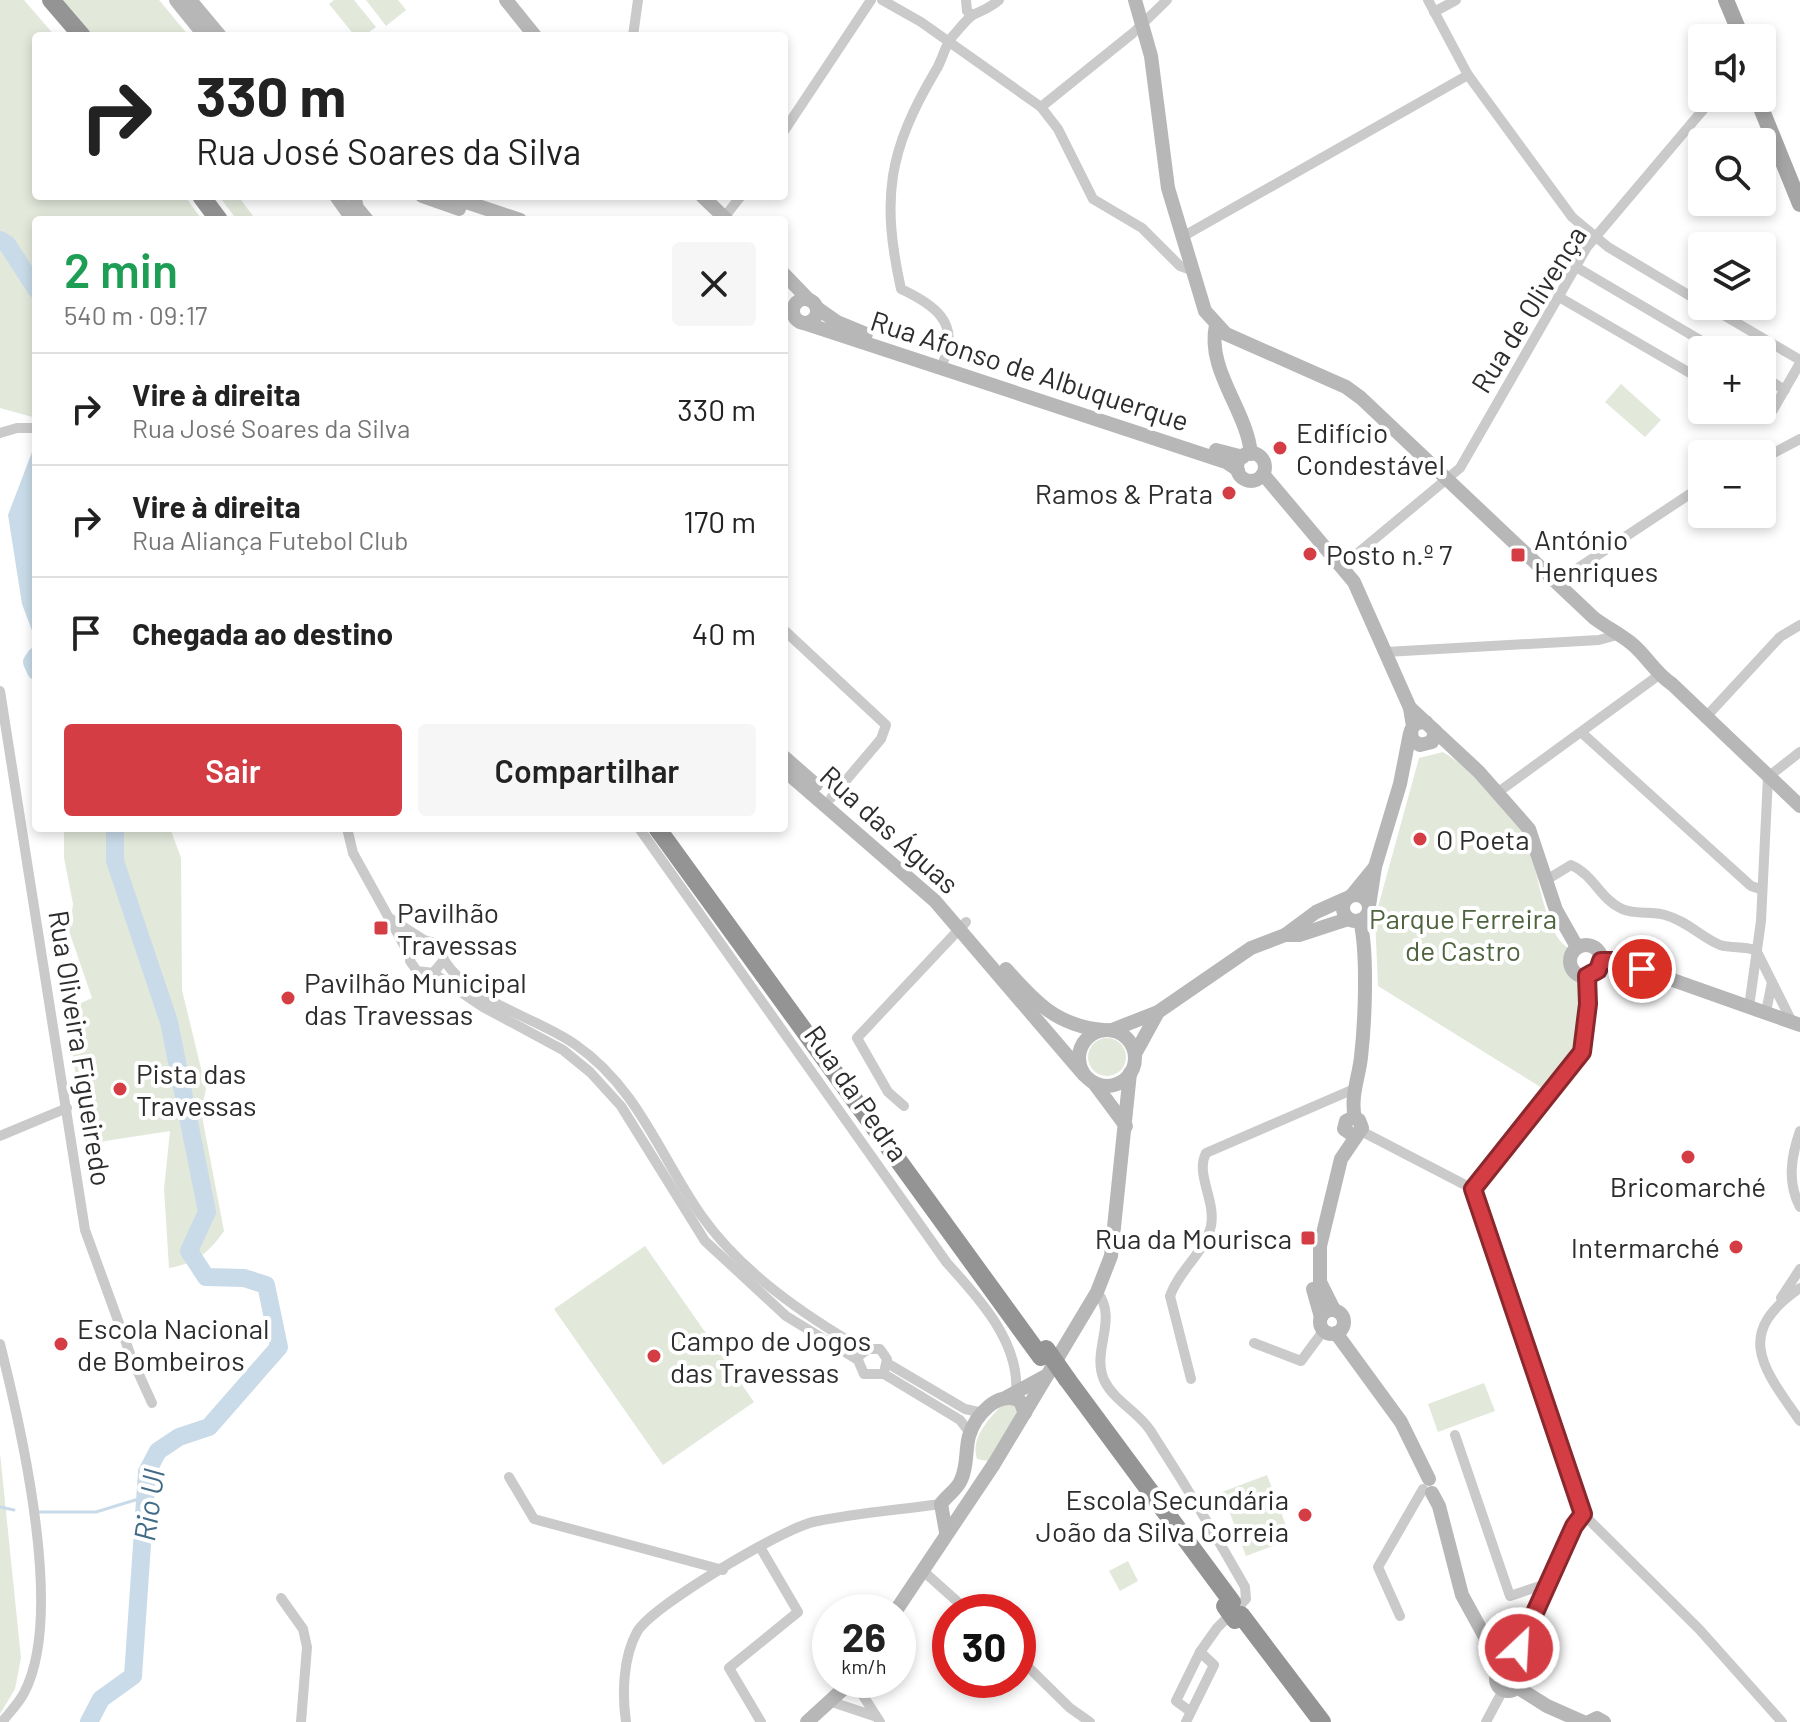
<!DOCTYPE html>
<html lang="pt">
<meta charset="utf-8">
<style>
body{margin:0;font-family:Barlow,sans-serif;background:#f6f6f6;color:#222;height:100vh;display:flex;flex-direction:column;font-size:30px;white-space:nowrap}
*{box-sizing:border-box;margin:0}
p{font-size:26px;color:#767676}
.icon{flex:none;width:44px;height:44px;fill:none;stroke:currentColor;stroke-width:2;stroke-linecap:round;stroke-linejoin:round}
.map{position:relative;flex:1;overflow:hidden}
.details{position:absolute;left:32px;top:216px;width:756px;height:616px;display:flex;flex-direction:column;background:#fff;border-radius:8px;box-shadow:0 4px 12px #0003}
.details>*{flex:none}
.guide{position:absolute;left:32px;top:32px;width:756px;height:168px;border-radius:8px;box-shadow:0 4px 12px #0003;background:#fff;color:#222;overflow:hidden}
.buttons{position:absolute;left:1688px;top:24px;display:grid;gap:16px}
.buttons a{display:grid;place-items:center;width:88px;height:88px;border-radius:8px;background:#fff;box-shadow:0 4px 12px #0003;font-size:40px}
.speed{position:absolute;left:812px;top:1594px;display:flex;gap:16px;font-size:40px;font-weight:700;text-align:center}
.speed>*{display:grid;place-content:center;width:104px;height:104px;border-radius:50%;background:#fff;box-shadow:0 4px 12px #0003;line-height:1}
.speed small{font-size:20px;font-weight:400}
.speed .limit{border:12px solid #d22;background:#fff;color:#111}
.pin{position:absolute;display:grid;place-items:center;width:68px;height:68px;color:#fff;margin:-34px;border:4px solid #fff;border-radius:50%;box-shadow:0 2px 8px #0007}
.me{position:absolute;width:88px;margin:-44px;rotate:25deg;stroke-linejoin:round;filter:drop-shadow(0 0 6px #0008)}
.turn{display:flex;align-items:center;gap:28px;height:168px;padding:0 32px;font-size:36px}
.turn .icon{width:104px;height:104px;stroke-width:2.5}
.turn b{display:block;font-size:56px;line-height:68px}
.round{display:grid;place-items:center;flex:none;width:84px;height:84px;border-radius:8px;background:#f6f6f6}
.head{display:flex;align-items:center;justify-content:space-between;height:136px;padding:0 32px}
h1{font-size:48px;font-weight:600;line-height:60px;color:#1e9e55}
.primary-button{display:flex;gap:16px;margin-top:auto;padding:16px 32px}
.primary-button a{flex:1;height:92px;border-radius:8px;background:#d53d45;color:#fff;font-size:32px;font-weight:600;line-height:92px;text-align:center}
.primary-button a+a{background:#f6f6f6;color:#222}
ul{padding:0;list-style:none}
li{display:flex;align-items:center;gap:24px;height:112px;padding:0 32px;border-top:2px solid #e0e0e0}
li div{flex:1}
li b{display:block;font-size:30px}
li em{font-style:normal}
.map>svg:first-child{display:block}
.green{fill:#e2e9db}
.water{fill:#c9dbe8}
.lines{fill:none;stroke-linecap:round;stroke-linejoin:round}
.stream{stroke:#c9dbe8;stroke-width:3}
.river{stroke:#c9dbe8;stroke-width:18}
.street{stroke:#cacaca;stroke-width:10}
.secondary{stroke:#b7b7b7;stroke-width:14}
.primary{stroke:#a5a5a5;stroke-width:16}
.highway{stroke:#949494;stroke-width:18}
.highway-bridge{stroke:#949494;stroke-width:18}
.route-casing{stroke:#8a282d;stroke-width:20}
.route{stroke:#d53d45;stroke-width:14}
.poi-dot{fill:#d53d45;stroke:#fff;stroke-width:3}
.labels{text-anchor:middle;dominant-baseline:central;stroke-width:8;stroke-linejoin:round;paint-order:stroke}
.street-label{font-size:28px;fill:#2d2d2d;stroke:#fff}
.poi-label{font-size:28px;fill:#2d2d2d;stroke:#fff;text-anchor:start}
.park-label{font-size:28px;fill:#4f643e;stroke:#fff}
.water-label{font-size:30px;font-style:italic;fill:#426b87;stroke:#fff}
</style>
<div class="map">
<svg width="1800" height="1722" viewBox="0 0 1800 1722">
<rect width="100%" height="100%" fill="#fff"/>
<g class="green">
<path d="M0 0H24L55 36H36V196H185L202 220H36V418L0 408Z"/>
<path d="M61 0H159L189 36H92Z"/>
<path d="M334 0H354L376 27 364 36H355L329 4Z"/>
<path d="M366 0H398L406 10 386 26Z"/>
<path d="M219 196H238L256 220H237Z"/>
<path d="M1621 384 1661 420 1645 437 1605 402Z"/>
<path d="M1443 752C1467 766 1514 810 1525 835 1538 863 1543 935 1569 948L1565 967 1579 985 1578 1042 1542 1088 1378 986 1375 918 1419 758Z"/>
<path d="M64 828H170L181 858 182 990 206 1089 201 1111 224 1231C210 1252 194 1264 169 1268L164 1189 170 1131 86 1144 66 1010 92 998 69 931 73 904 64 858Z"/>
<circle cx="1107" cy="1057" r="19"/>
<path d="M645 1246 754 1402 663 1465 554 1309Z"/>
<path d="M1484 1383 1495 1411 1438 1432 1428 1404Z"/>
<path d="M1013 1403 1019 1411 988 1461 977 1459C970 1438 989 1419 1002 1405Z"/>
<path d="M0 1453 21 1658 15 1689 0 1714Z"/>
<path d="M1267 1475 1291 1539 1246 1556 1222 1492Z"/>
<path d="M1128 1561 1138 1581 1120 1591 1109 1571Z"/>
</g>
<path class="water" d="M32 452H36V641L22 604 8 515Z"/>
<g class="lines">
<g class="stream">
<path d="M0 1507 14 1510"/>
<path d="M35 1512H96L145 1497"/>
</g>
<g class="river">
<path d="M0 240 7 244 36 289"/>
<path d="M36 656 32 662 36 671"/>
<path d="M89 1722 101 1699 133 1676 147 1472 158 1451 179 1437 209 1427 279 1347 266 1285 244 1278 206 1277 189 1251 207 1212 169 1022 115 861V828"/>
</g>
<g class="street">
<path d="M882 0 921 22 1041 107 1058 129 1093 199 1142 228 1180 266 1191 270"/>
<path d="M966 0 967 11 972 15"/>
<path d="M1428 0 1468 75 1572 217 1608 247 1702 303"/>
<path d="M1434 12 1456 0"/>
<path d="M633 36 638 0"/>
<path d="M1041 107 1133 33 1167 0"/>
<path d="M784 131 871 0"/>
<path d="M722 220 741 196"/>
<path d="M1182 237 1468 75"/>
<path d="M1576 267 1717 350"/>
<path d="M1559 297 1702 380"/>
<path d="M1708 306 1800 360"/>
<path d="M944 360C960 322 933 304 901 289 881 198 888 151 936 70 942 61 945 45 952 37 957 32 967 18 973 15 983 10 990 8 999 0"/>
<path d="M1762 376 1785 390"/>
<path d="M1753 410 1766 414 1773 410 1800 363"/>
<path d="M0 433 17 428H36"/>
<path d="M1762 459 1800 439"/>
<path d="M1341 567 1460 468 1587 247 1713 98"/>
<path d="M1563 578 1702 486"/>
<path d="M784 630 886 725 881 739 831 798"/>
<path d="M1386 652 1599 640 1617 635"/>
<path d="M0 691 85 1230 132 1359 152 1403"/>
<path d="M1705 718 1780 637 1800 625"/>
<path d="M1582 733 1751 886 1760 889"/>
<path d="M1497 793 1659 675"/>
<path d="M347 828 353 853 410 956"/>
<path d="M639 828 947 1263C978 1297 1020 1342 1016 1392"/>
<path d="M1548 879 1571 865C1594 875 1600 899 1622 909 1636 915 1651 911 1665 915 1687 921 1701 937 1720 945 1733 949 1744 945 1757 951"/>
<path d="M391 919 424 940 439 944 444 960 433 973 417 971 410 961 411 950 424 940"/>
<path d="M1757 952 1792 1022"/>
<path d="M444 960C472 1004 535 1016 576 1045 638 1088 660 1156 701 1215 742 1273 804 1315 864 1350"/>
<path d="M433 973 483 1007 563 1050 590 1072 621 1106 705 1241 786 1316 858 1360 864 1374H884L960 1420 970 1433"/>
<path d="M1749 1007 1761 921 1768 777 1800 752"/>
<path d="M1766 1012 1772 982"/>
<path d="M904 1106 888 1092 857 1038 966 922"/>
<path d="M1361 1131 1473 1189"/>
<path d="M1800 1131C1791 1157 1787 1182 1800 1207"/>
<path d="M0 1136 67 1108"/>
<path d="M1473 1189 1583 1514 1574 1526 1513 1668"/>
<path d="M1473 1189 1582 1052 1588 1004 1587 976"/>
<path d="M1800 1288C1733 1334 1763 1368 1800 1421"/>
<path d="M1097 1292C1119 1319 1091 1350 1104 1380 1114 1401 1137 1411 1150 1430 1183 1481 1215 1534 1245 1587L1246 1599 1217 1628 1200 1652"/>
<path d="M1781 1298 1800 1269"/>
<path d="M1254 1343 1301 1361 1324 1330"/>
<path d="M0 1344C21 1427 65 1616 24 1693 19 1703 9 1713 2 1722"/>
<path d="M860 1355 868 1349H880L887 1359 885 1368"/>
<path d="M887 1363 965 1409 983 1413"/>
<path d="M1191 1379 1170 1296C1179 1270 1205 1252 1211 1226 1216 1200 1195 1174 1206 1153L1354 1089"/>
<path d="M1455 1435 1510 1596 1549 1583"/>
<path d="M509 1477 534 1519 723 1570"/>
<path d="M1583 1514 1699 1629 1782 1722"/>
<path d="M760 1547 798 1612 729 1668 761 1722"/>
<path d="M922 1570 969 1612"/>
<path d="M281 1598 303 1629 307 1647 301 1722"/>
<path d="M1400 1616 1378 1567 1423 1489"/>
<path d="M1018 1657 1070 1708 1090 1722"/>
<path d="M853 1680 880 1722"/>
<path d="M832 1702 874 1716"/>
<path d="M626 1722C622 1694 623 1657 637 1632 652 1606 782 1529 813 1522 855 1513 898 1510 941 1504"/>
<path d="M1186 1722 1214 1665 1200 1652 1176 1701 1191 1712"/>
<path d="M1486 1722 1503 1690"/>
</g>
<g class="secondary">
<path d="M176 0 205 36"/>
<path d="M190 0 220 36"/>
<path d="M506 0 535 36"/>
<path d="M1135 0 1151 56 1168 188 1205 311 1226 334 1346 387 1361 398 1594 618C1606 627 1620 634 1631 643 1647 656 1655 673 1672 684L1800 806"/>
<path d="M336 196 353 220"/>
<path d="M354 196 357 208 367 220"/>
<path d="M422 196 459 209"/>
<path d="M448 196 520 220"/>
<path d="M702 196 727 220"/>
<path d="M784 274 809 300"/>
<circle cx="805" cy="311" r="12"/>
<path d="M817 308 837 322 866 334"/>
<path d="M804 323 1226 462 1238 470"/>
<path d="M1216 325C1206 370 1247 410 1251 454"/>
<path d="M1216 450 1243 457"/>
<circle cx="1251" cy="467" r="14"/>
<path d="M1263 474 1354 582 1410 708 1413 726"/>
<path d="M1410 708 1435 731 1432 742 1420 745 1412 740 1411 730 1416 723 1426 722"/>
<path d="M1435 731 1479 772 1529 829 1556 910 1577 947"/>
<path d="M784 757 816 785"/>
<path d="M784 770 935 901 1084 1075"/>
<path d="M1353 894 1375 867"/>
<circle cx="1356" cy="908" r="13"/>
<path d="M1369 906 1375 867 1400 784 1410 733"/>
<path d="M1285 935 1316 912 1345 899"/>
<circle cx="1586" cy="961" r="16"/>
<path d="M1601 961H1619L1800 1025"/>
<path d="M1006 969C1035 1002 1057 1026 1103 1030"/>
<circle cx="1107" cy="1058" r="28"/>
<path d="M1112 1030 1158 1012 1251 948 1285 935H1299L1348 919"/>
<path d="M1135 1054 1158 1012"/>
<path d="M1094 1083 1126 1126"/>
<path d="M1355 1118C1350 1097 1359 1077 1361 1057 1365 1022 1368 953 1360 920"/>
<path d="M1313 1289 1321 1317"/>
<path d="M1334 1310 1320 1282V1246L1341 1159 1362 1128 1359 1120 1352 1118 1346 1121 1344 1129 1354 1136"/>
<circle cx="1332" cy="1322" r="12"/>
<path d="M1336 1333 1401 1422 1429 1479"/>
<path d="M1007 1397 1044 1377"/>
<path d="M1432 1493 1439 1506 1462 1595 1502 1668"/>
<path d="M946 1532 941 1504C947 1495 957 1490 961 1480 968 1465 965 1451 969 1436 975 1416 998 1389 1020 1401L1025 1413"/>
<path d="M895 1612 994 1464 1097 1292 1111 1256 1130 1073"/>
<circle cx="1508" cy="1679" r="12"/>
<path d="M1517 1687 1547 1706 1583 1722"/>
<path d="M807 1722 853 1680"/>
<path d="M1589 1722 1597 1718 1604 1722"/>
</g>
<g class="primary">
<path d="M1726 0 1742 38"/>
<path d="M1757 98 1800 204"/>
</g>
<g class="highway">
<path d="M51 0 82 36"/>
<path d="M201 196 219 220"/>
<path d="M657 828 1041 1357"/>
<path d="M1067 1379 1232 1602"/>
<path d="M1241 1615 1322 1722"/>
</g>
<g class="highway-bridge">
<path d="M1046 1349 1067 1379"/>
<path d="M1225 1606 1235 1620"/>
</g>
</g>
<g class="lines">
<defs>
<path id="route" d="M1519 1648 1574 1526 1583 1514 1473 1189 1582 1052 1588 1004 1587 976 1598 970 1601 961H1619L1642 969"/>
</defs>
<use href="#route" class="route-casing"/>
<use href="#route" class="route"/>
</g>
<g class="poi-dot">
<circle cx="1280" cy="448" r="8"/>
<circle cx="1229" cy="493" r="8"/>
<circle cx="1310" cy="554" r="8"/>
<rect x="1510" y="547" width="16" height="16" rx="4"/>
<circle cx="1420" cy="839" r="8"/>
<rect x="373" y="920" width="16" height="16" rx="4"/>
<circle cx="288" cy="998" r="8"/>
<circle cx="120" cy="1089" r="8"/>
<circle cx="1688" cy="1157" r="8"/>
<rect x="1300" y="1230" width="16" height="16" rx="4"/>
<circle cx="1736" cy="1247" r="8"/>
<circle cx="61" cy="1344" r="8"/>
<circle cx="654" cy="1356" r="8"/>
<circle cx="1305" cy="1515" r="8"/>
</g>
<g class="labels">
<g class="street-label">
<text transform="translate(1528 309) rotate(-58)">Rua de Olivença</text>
<text transform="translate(1030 370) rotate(18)">Rua Afonso de Albuquerque</text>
<text transform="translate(890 829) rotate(42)">Rua das Águas</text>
<text transform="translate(81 1048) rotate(81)">Rua Oliveira Figueiredo</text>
<text transform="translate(857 1093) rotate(55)">Rua da Pedra</text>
</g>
<g class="poi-label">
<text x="1296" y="432">Edifício<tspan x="1296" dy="32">Condestável</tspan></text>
<text x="1213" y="493" text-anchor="end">Ramos &amp; Prata</text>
<text x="1534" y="539">António<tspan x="1534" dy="32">Henriques</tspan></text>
<text x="1326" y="554">Posto n.º 7</text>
<text x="1436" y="839">O Poeta</text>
<text x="397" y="912">Pavilhão<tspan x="397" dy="32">Travessas</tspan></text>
<text x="304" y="982">Pavilhão Municipal<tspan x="304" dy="32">das Travessas</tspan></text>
<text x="136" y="1073">Pista das<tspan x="136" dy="32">Travessas</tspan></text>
<text x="1688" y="1186" text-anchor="middle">Bricomarché</text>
<text x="1292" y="1238" text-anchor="end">Rua da Mourisca</text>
<text x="1720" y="1247" text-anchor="end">Intermarché</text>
<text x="77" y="1328">Escola Nacional<tspan x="77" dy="32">de Bombeiros</tspan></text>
<text x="670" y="1340">Campo de Jogos<tspan x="670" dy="32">das Travessas</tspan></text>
<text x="1289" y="1499" text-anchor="end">Escola Secundária<tspan x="1289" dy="32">João da Silva Correia</tspan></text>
</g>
<g class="park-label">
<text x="1463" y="918">Parque Ferreira<tspan x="1463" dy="32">de Castro</tspan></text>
</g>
<g class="water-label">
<text transform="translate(148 1505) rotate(-82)">Rio Ul</text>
</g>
</g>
</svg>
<div class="buttons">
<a><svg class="icon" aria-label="sound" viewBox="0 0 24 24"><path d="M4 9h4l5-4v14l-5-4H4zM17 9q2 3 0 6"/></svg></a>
<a><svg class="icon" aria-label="search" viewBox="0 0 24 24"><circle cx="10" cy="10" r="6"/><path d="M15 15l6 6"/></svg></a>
<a><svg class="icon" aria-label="layers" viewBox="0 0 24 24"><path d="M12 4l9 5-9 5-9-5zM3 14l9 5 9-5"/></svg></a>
<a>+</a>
<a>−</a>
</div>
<div class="speed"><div>26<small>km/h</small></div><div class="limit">30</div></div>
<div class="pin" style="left:1642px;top:969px;background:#d93025"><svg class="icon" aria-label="arrive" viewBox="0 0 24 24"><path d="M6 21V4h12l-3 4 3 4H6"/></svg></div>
<svg class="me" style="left:1519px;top:1648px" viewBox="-20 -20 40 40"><circle r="17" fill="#d53d45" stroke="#fff" stroke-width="3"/><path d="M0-11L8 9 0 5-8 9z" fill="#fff"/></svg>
<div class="guide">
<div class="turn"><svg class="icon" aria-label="right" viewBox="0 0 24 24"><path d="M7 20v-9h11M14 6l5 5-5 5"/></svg><div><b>330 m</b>Rua José Soares da Silva</div></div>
</div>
<section class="details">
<div class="head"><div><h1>2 min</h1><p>540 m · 09:17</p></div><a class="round"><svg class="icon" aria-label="close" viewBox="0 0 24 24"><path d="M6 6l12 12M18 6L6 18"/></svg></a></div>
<ul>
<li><svg class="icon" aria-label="right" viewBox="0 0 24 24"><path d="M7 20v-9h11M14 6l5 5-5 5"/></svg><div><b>Vire à direita</b><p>Rua José Soares da Silva</p></div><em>330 m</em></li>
<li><svg class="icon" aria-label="right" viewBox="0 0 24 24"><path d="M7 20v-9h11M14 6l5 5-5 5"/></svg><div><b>Vire à direita</b><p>Rua Aliança Futebol Club</p></div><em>170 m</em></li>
<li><svg class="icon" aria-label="arrive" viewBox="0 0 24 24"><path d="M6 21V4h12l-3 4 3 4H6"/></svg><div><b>Chegada ao destino</b></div><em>40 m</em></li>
</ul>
<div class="primary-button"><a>Sair</a><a>Compartilhar</a></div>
</section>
</div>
